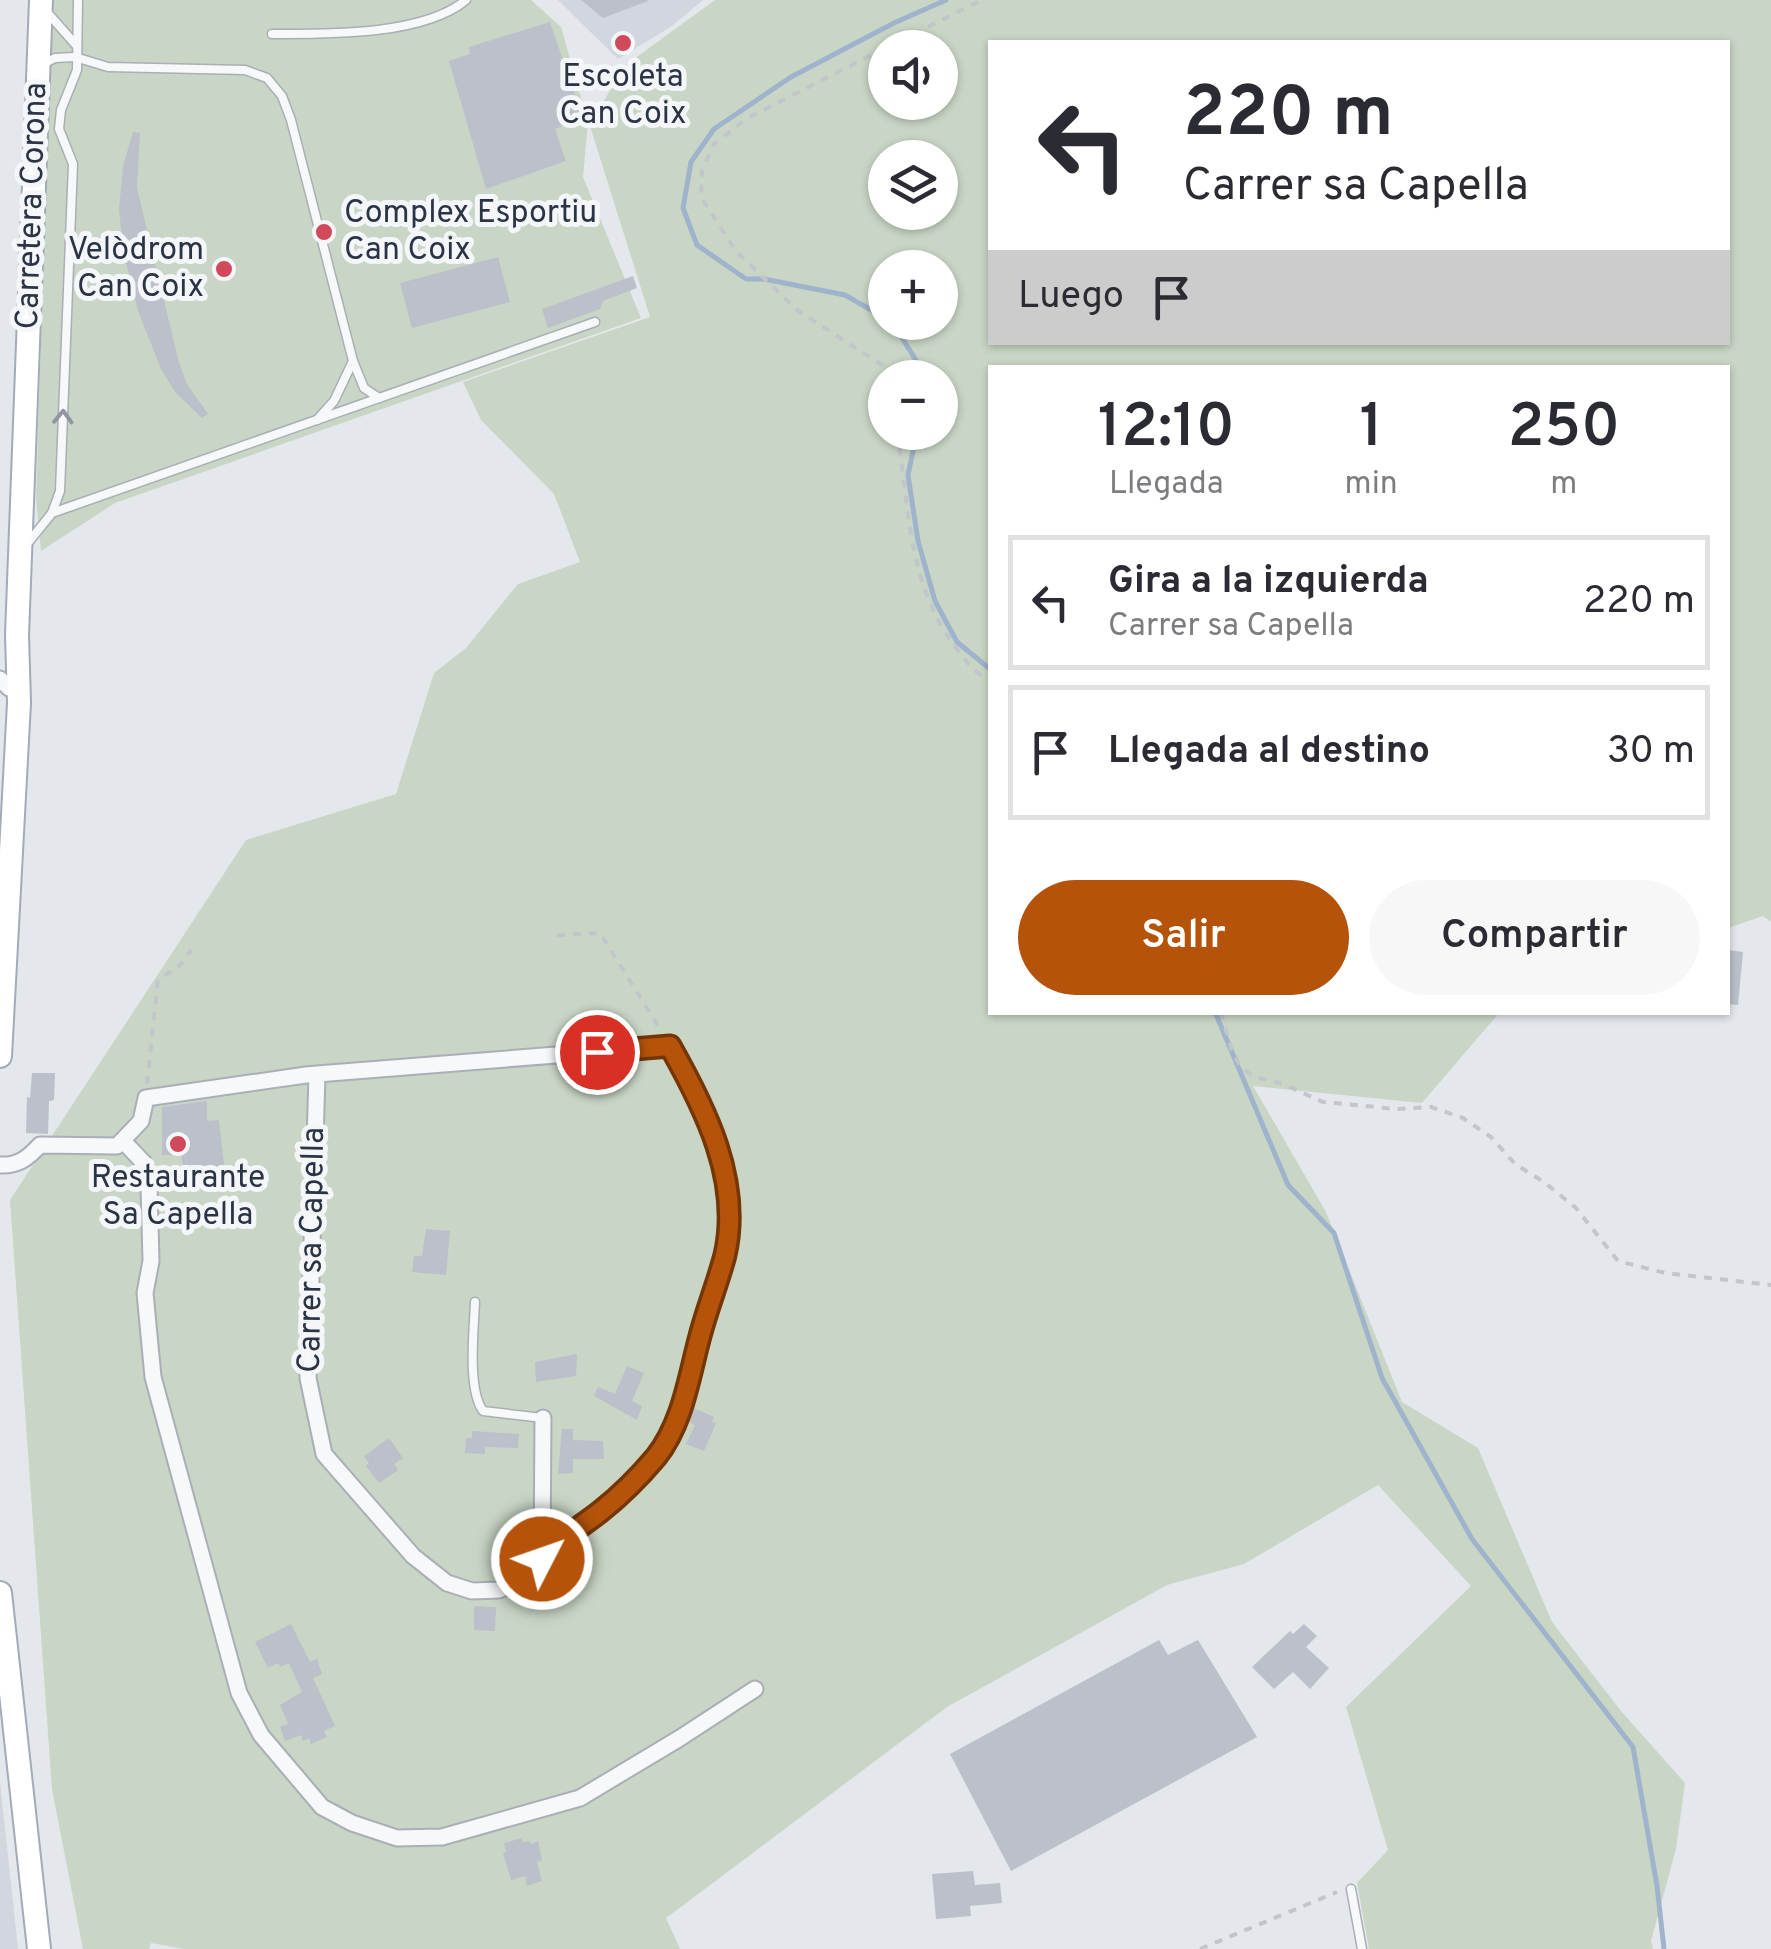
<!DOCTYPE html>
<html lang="es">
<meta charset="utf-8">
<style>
body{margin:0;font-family:Overpass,sans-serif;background:#f7f7f7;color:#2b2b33;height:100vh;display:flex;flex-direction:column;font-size:38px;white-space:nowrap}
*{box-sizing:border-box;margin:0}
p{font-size:32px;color:#7c7c81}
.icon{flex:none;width:55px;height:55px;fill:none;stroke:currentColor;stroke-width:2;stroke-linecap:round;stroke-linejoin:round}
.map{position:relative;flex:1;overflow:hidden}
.side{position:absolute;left:988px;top:365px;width:742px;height:650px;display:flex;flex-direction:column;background:#fff;border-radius:0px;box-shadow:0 2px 8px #0004}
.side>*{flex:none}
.hud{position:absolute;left:988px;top:40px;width:742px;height:305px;border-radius:0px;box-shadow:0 2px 8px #0004;background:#fff;color:#2b2b33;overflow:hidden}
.tools{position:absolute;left:868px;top:30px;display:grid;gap:20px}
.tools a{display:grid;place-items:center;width:90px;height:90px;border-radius:50%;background:#fff;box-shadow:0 2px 8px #0004;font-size:50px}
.pin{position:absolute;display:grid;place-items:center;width:85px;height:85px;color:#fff;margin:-42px;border:5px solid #fff;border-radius:50%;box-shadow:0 2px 10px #0007}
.me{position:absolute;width:110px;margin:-55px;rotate:49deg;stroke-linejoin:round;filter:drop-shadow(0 0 8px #0008)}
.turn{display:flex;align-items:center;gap:35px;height:210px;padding:0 30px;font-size:45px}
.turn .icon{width:130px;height:130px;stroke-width:2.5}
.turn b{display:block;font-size:70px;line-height:85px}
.then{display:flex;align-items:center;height:95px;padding:0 30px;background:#0003;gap:20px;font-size:38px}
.eta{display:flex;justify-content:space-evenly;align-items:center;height:170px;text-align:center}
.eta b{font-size:60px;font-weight:600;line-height:70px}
.button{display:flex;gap:20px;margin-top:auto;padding:20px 30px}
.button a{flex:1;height:115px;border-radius:60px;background:#b45309;color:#fff;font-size:40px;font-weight:600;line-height:115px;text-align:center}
.button a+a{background:#f7f7f7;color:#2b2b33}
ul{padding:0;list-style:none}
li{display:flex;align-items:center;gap:30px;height:135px;margin:0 20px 15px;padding:0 10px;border:5px solid #e1e1e2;border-radius:0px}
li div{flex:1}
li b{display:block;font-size:38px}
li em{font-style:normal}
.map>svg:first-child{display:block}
.built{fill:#d2d6de}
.green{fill:#c9d6c5;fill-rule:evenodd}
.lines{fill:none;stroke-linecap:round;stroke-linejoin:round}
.stream{stroke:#9fb4cc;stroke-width:5}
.building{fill:#bbc0ca}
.lane-casing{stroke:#a9aeb7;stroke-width:11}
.street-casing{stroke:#a9aeb7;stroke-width:19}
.primary-casing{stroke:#a3abb8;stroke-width:26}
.path{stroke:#c2c5cb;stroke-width:4;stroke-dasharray:8 8;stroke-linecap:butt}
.lane{stroke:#f7f8fa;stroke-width:8}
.street{stroke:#f7f8fa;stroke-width:15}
.primary{stroke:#fff;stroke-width:22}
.oneway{stroke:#9196a0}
.route-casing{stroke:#753606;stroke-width:25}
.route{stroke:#b45309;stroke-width:18}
.poi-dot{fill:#d1495b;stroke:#f4f6f9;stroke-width:4}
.labels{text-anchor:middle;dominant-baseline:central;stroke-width:10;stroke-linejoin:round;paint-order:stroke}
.poi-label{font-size:32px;fill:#2b3445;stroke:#f4f6f9}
.street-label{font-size:32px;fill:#2b3445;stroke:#f4f6f9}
</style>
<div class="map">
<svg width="1771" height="1949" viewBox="0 0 1771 1949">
<rect width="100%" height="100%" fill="#e4e7ec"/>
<g class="built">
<path d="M558 0H703L672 26 618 59Z"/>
<path d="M0 1782 18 1949H0Z"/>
</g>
<g class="green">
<path d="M52 0H531L561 27 588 122 583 177 641 318 115 503 41 551 36 499Z"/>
<path d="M715 0H1771V922L1763 916 1728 928V368H990V1012L1499 1013 1422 1103 1253 1086 1326 1212 1402 1402 1478 1448 1552 1622 1621 1711 1685 1783 1676 1849 1651 1941 1653 1949H1369L1357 1883 1388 1850 1346 1707 1471 1586 1378 1485 1244 1564 1167 1585 947 1707 666 1918 680 1949H184L151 1943 149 1949H83L52 1789 10 1200 246 840 396 794 434 673 466 648 518 584 580 562 554 494 481 420 463 382 650 317 590 126 623 67ZM990 42H1728V342H990ZM885 48H940V102H885ZM885 158H940V212H885ZM885 268H940V322H885ZM885 378H940V432H885Z"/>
</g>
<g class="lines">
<g class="stream">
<path d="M885 318 845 295 764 279H746L697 245 683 208 691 162 714 129 791 77 894 23 946 0"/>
<path d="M892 322 921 368V378"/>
<path d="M917 432 908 475 918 541 935 601 957 642 990 669"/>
<path d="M1215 1012 1288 1185 1334 1233 1382 1378 1472 1539 1633 1747 1657 1886 1664 1949"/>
</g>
</g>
<g class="building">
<path d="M581 0H647L648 1 603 18Z"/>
<path d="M550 22 583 118 555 129 566 161 486 189 449 61 470 54 469 47Z"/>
<path d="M133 132 140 133 137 188 179 363 187 384 208 414 202 418 175 392 161 369 138 311 124 254 119 210 123 166Z"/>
<path d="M498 257 510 302 412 328 400 283Z"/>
<path d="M633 276 637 288 603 301 600 309 548 328 542 309Z"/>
<path d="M1728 950 1743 952 1738 1005 1728 1004Z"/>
<path d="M32 1073H55L54 1100 49 1101 48 1134 26 1133 27 1097 30 1098Z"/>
<path d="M207 1101V1121L219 1120 225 1173 203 1175V1169L184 1171 181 1155H162V1107Z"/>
<path d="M426 1229 450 1231 446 1275 412 1272 414 1256H422Z"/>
<path d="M577 1354 576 1376 536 1382 535 1362Z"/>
<path d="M627 1366 644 1373 632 1401 642 1406 637 1420 594 1396 598 1387 615 1394Z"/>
<path d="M694 1408 714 1417 712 1422 716 1423 704 1451 686 1444 695 1425 687 1421Z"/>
<path d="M562 1429H573V1440L603 1441 604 1459H573V1473L558 1474Z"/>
<path d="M472 1431 519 1434 518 1448 485 1447V1454L465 1453 466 1438H472Z"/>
<path d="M389 1438 403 1458 394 1464 398 1470 379 1483 366 1466 369 1463 364 1456Z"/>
<path d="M474 1606 496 1607 495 1631 474 1630Z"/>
<path d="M291 1624 310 1662 317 1659 322 1674 313 1678 335 1726 324 1731 327 1737 311 1744 309 1738 303 1741 301 1735 285 1741 280 1727 288 1724 280 1705 302 1692 289 1663 280 1667 278 1663 268 1668 255 1642Z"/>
<path d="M1304 1624 1317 1636 1306 1647 1329 1668 1310 1689 1293 1672 1274 1689 1252 1667 1290 1631 1293 1634Z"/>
<path d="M1159 1640 1168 1655 1198 1640 1257 1737 1011 1871 950 1754Z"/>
<path d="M522 1838V1842L529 1841 531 1844 538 1841 542 1860 537 1862 542 1881 527 1886 525 1876 511 1880 503 1853 506 1852 504 1843Z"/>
<path d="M973 1871 975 1885 1000 1883 1002 1903 970 1906 971 1916 936 1919 932 1874Z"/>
</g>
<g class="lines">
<defs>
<g id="lane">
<path d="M46 11 76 45"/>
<path d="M272 34C325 34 423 36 466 0"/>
<path d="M43 64 55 58 75 57 108 67 245 70 267 78 282 96 291 120 353 361 334 401 317 420"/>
<path d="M353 361 364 388 379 398"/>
<path d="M52 513 595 322"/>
<path d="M27 544 52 513 60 491 73 164 59 129 61 110 77 70 78 0"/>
<path d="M475 1302C474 1329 467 1389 483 1411L543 1418"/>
<path d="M1351 1889 1362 1949"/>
</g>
<g id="street">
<path d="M0 679 9 688"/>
<path d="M123 1141 144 1163 149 1185 151 1261 145 1293 153 1377 239 1693 261 1735 322 1807 352 1823 397 1838 442 1837 580 1798 680 1738 755 1689"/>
<path d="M0 1165C18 1166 28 1158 40 1145L117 1146 141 1121 146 1098 306 1075 317 1074 670 1046 697 1093 730 1196 725 1253 700 1334 684 1403 658 1454 604 1509 553 1547 529 1575 499 1590 472 1591 447 1583 413 1556 324 1454 308 1378 317 1074"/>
<path d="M542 1559 543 1418"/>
</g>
<g id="primary">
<path d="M0 1056 19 703 17 635 41 0"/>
<path d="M0 1593 39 1949"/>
</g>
</defs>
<use href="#lane" class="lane-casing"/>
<use href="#street" class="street-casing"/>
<use href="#primary" class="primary-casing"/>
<g class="path">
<path d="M885 48 746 119 714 144 702 170 701 197 735 250 797 310 882 365 886 378"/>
<path d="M885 48 982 0"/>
<path d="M897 432C909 506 908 587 957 649 967 662 974 673 990 680"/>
<path d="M557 935 600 933 660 1029"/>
<path d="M1221 1012 1231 1048 1241 1068 1255 1077 1283 1084 1323 1102 1396 1109 1431 1107 1463 1118 1491 1137 1515 1164 1544 1182 1576 1208 1618 1261 1665 1273 1771 1285"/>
<path d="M147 1084 158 980 180 965 191 950"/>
<path d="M1200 1949 1337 1892"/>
</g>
<use href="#lane" class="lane"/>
<use href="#street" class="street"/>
<use href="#primary" class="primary"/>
</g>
<defs><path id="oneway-chevron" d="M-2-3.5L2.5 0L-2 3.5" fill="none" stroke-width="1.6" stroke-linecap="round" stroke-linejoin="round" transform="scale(2.5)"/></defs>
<use class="oneway" href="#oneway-chevron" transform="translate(63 417) rotate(-88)"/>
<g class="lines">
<defs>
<path id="route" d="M542 1559C559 1539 581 1527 601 1511 620 1496 640 1476 656 1457 683 1423 689 1376 700 1336 707 1309 718 1282 725 1255 742 1181 705 1108 670 1046L597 1052"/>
</defs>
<use href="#route" class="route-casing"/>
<use href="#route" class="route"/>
</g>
<g class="poi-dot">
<circle cx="623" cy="43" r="10"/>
<circle cx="324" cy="232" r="10"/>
<circle cx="224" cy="269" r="10"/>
<circle cx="178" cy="1144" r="10"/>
</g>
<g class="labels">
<g class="poi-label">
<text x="623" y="78">Escoleta<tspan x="623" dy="37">Can Coix</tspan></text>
<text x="344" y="214" text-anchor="start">Complex Esportiu<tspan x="344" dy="37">Can Coix</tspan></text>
<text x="204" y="251" text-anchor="end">Velòdrom<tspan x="204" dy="37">Can Coix</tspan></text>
<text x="178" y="1179">Restaurante<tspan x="178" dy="37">Sa Capella</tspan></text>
</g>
<g class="street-label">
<text transform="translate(33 206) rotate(-88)">Carretera Corona</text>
<text transform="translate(313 1250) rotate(-89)">Carrer sa Capella</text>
</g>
</g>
</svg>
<div class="tools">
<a><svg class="icon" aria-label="sound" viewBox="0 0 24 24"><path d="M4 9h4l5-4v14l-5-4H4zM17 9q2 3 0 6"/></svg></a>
<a><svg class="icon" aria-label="layers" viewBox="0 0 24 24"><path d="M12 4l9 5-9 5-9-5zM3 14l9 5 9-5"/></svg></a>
<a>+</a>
<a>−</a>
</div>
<div class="pin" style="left:597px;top:1052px;background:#d93025"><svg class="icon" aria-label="arrive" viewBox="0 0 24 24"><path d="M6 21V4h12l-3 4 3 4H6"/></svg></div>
<svg class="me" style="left:542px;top:1559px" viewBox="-20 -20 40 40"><circle r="17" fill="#b45309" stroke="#fff" stroke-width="3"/><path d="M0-11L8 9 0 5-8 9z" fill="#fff"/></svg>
<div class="hud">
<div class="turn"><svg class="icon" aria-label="left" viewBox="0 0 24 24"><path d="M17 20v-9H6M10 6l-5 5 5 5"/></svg><div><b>220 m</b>Carrer sa Capella</div></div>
<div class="then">Luego<svg class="icon" aria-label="arrive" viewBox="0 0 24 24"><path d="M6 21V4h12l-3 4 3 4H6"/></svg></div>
</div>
<section class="side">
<div class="eta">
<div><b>12:10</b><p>Llegada</p></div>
<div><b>1</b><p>min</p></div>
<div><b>250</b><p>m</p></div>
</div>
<ul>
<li><svg class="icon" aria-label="left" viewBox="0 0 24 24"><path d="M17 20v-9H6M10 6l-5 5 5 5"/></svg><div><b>Gira a la izquierda</b><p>Carrer sa Capella</p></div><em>220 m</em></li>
<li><svg class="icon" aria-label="arrive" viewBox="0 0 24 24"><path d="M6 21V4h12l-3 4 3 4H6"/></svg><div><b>Llegada al destino</b></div><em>30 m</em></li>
</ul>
<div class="button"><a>Salir</a><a>Compartir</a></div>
</section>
</div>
